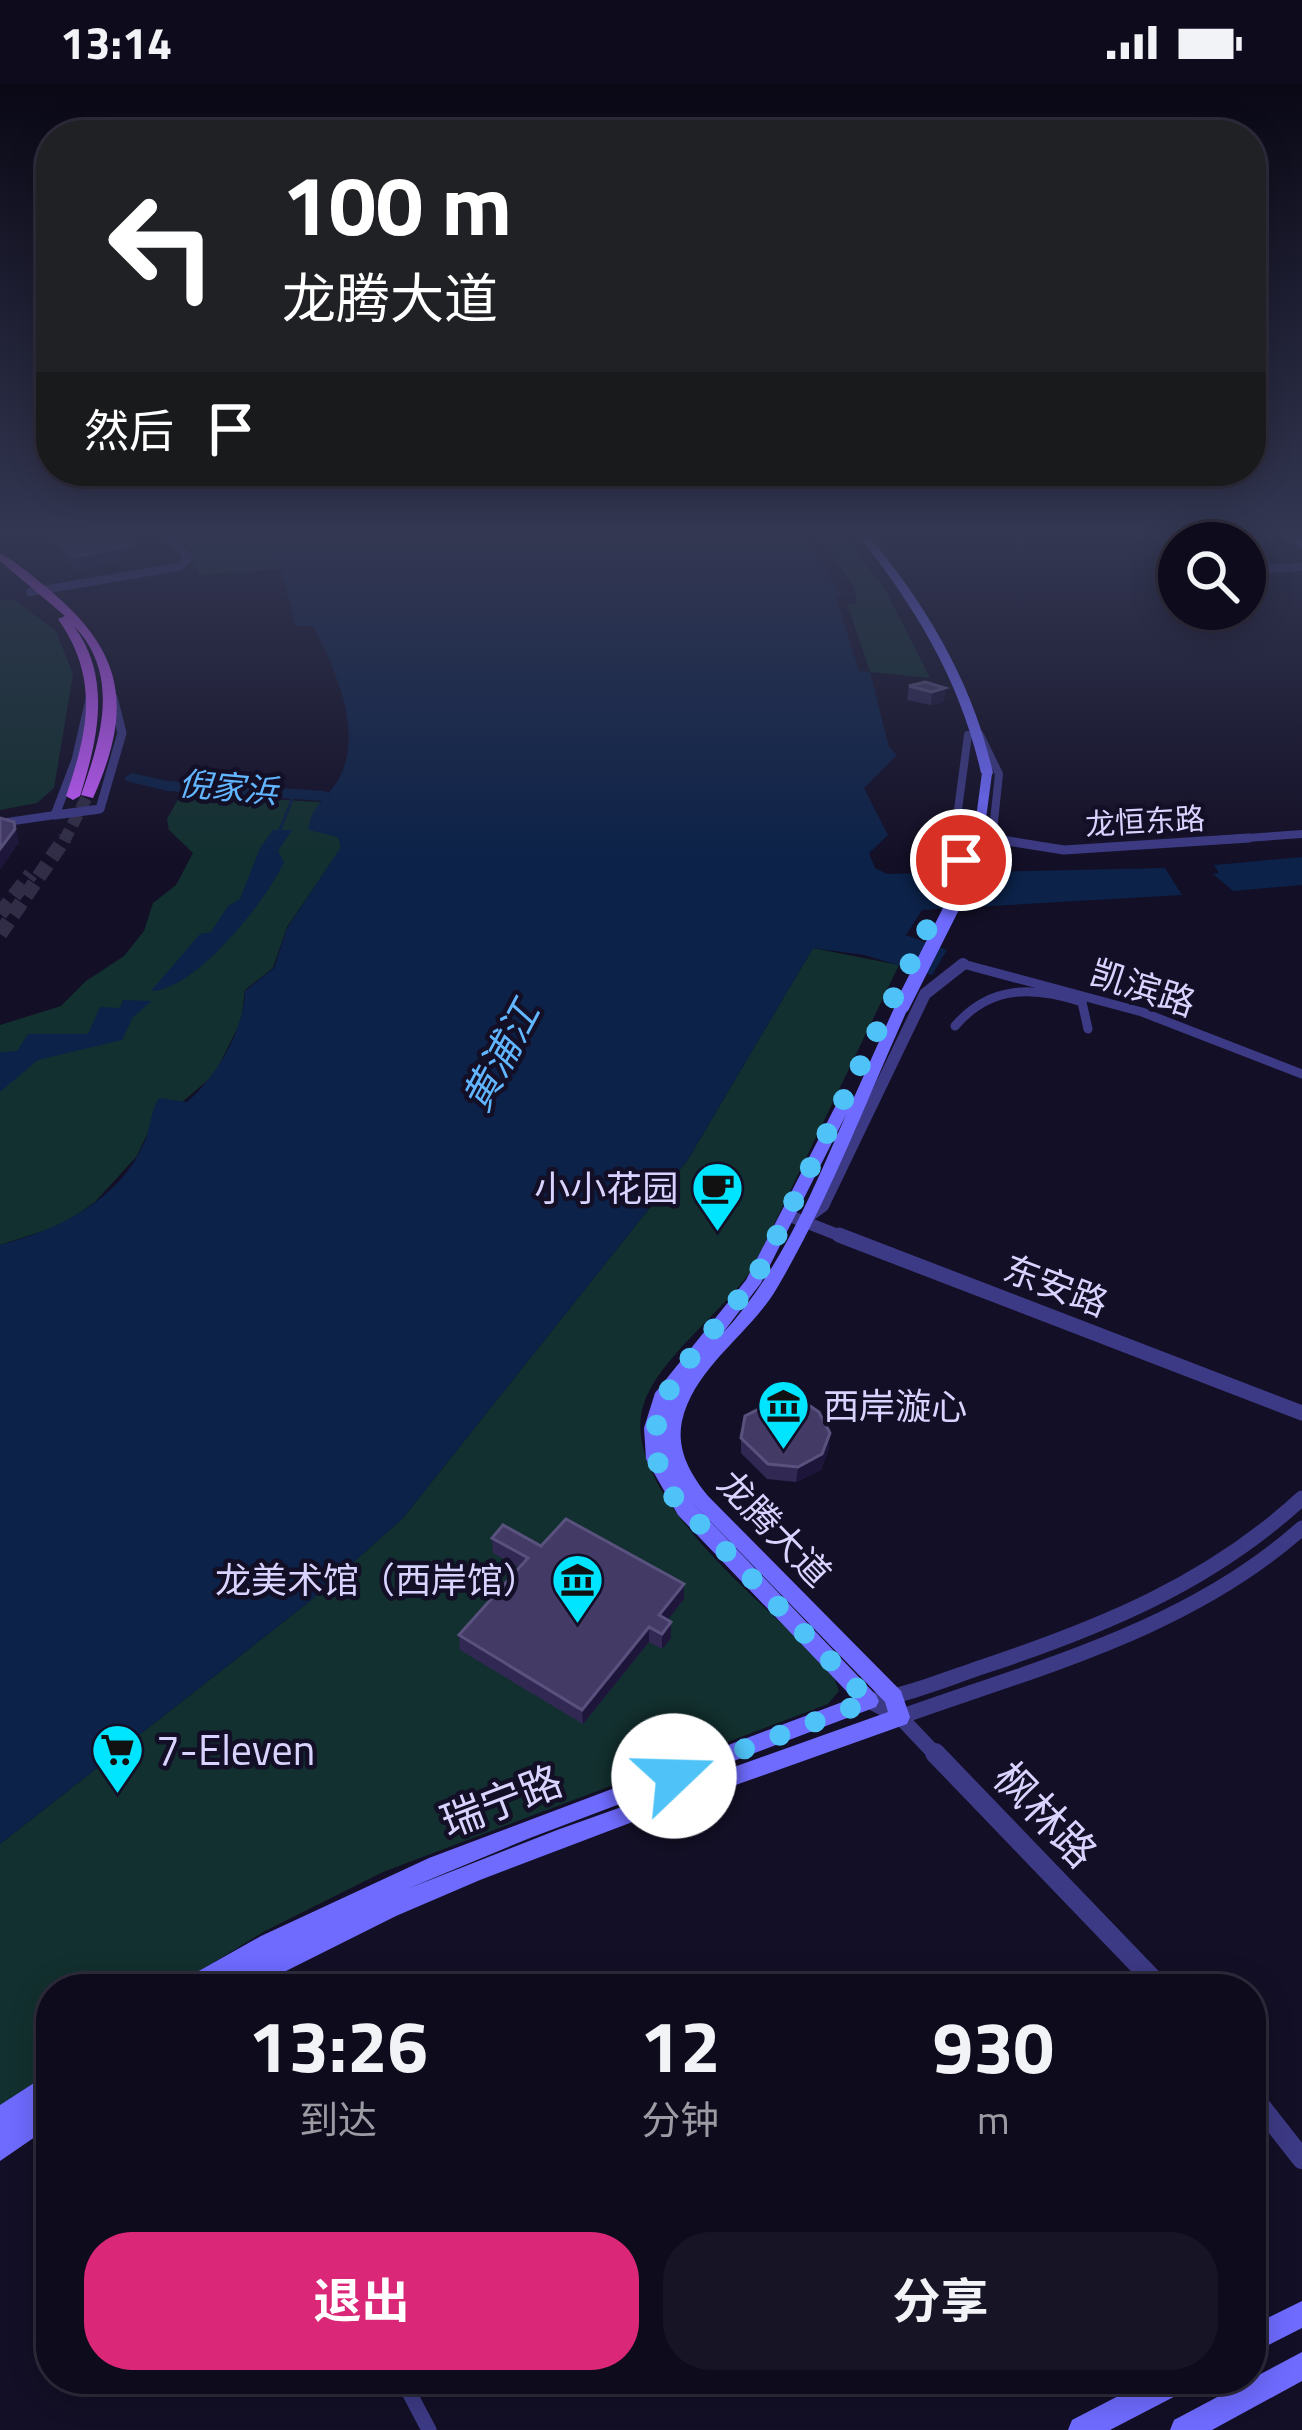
<!DOCTYPE html>
<html lang="zh">
<meta charset="utf-8">
<style>
body{margin:0;font-family:"Titillium Web","Noto Sans SC",sans-serif;background:#171425;color:#f1f3f6;height:100vh;display:flex;flex-direction:column;font-size:45px;white-space:nowrap}
*{box-sizing:border-box;margin:0}
p{font-size:39px;color:#9b9ba3}
.icon{flex:none;width:66px;height:66px;fill:none;stroke:currentColor;stroke-width:2;stroke-linecap:round;stroke-linejoin:round}
.map{position:relative;flex:1;overflow:hidden}
.sheet{position:absolute;left:36px;top:1890px;width:1230px;height:420px;display:flex;flex-direction:column;background:#0e0b1c;border-radius:48px;box-shadow:0 6px 30px #0003,0 0 0 3px #2e2b3b}
.sheet>*{flex:none}
.hud{position:absolute;left:36px;top:36px;width:1230px;height:366px;border-radius:48px;box-shadow:0 6px 30px #0003,0 0 0 3px #2e2b3b;background:#202124;color:#fff;overflow:hidden}
.tools{position:absolute;left:1158px;top:438px;display:grid;gap:24px}
.tools a{display:grid;place-items:center;width:108px;height:108px;border-radius:50%;background:#0e0b1c;box-shadow:0 6px 30px #0003,0 0 0 3px #2e2b3b;font-size:60px}
.pin{position:absolute;display:grid;place-items:center;width:102px;height:102px;color:#fff;margin:-51px;border:6px solid #fff;border-radius:50%;box-shadow:0 3px 12px #0007}
.me{position:absolute;width:132px;margin:-66px;rotate:69deg;stroke-linejoin:round;filter:drop-shadow(0 0 9px #0008)}
.turn{display:flex;align-items:center;gap:42px;height:252px;padding:0 48px;font-size:54px}
.turn .icon{width:156px;height:156px;stroke-width:2.5}
.turn b{display:block;font-size:84px;line-height:102px}
.then{display:flex;align-items:center;height:114px;padding:0 48px;background:#0003;gap:24px;font-size:45px}
.eta{display:flex;justify-content:space-evenly;align-items:center;height:204px;text-align:center}
.eta b{font-size:72px;font-weight:700;line-height:84px}
.action{display:flex;gap:24px;margin-top:auto;padding:24px 48px}
.action a{flex:1;height:138px;border-radius:48px;background:#db2777;color:#fff;font-size:48px;font-weight:700;line-height:138px;text-align:center}
.action a+a{background:#171425;color:#f1f3f6}
.status{display:flex;justify-content:space-between;align-items:center;height:84px;padding:0 60px;background:#0e0b1c;direction:ltr}
.status svg{height:33px;fill:currentColor}
.map>svg:first-child{display:block}
.green{fill:#12302f}
.water{fill:#0c2248}
.lines{fill:none;stroke-linecap:round;stroke-linejoin:round}
.stream{stroke:#0c2248;stroke-width:3}
.river{fill:#0c2248;fill-rule:evenodd}
.primary-tunnel-far1{stroke:#312d47;stroke-width:12;stroke-dasharray:12 6;stroke-linecap:butt}
.primary-tunnel{stroke:#312d47;stroke-width:15;stroke-dasharray:15 8;stroke-linecap:butt}
.minor-far2{stroke:#3d3a85;stroke-width:8}
.minor-far1{stroke:#3d3a85;stroke-width:9}
.minor{stroke:#3d3a85;stroke-width:15}
.tertiary-far3{stroke:#3d3a85;stroke-width:9}
.tertiary-far2{stroke:#3d3a85;stroke-width:12}
.tertiary-far1{stroke:#3d3a85;stroke-width:15}
.tertiary{stroke:#3d3a85;stroke-width:20}
.secondary{fill:#6f6bff;fill-rule:evenodd}
.primary{fill:#c25bff;fill-rule:evenodd}
.secondary-bridge-far1{stroke:#6f6bff;stroke-width:10}
.secondary-bridge{stroke:#6f6bff;stroke-width:15}
.wall{fill:#312854}
.shaded-wall{fill:#1d163a}
.building{fill:#433a66;stroke:#5a527e;stroke-width:3}
.route{stroke:#4fc3f7;stroke-width:21;stroke-dasharray:0 37.8}
.labels{text-anchor:middle;dominant-baseline:central;stroke-width:9;stroke-linejoin:round;paint-order:stroke}
.far-street-label{font-size:30px;fill:#d9d4ff;stroke:#130f26}
.far-water-label{font-size:33px;font-style:italic;fill:#62b6ff;stroke:#130f26}
.street-label{font-size:36px;fill:#d9d4ff;stroke:#130f26}
.poi-label{font-size:36px;fill:#d9d4ff;stroke:#130f26;text-anchor:end}
.water-label{font-size:39px;font-style:italic;fill:#62b6ff;stroke:#130f26}
.near-poi-label{font-size:42px;fill:#d9d4ff;stroke:#130f26;text-anchor:start}
.near-street-label{font-size:42px;fill:#d9d4ff;stroke:#130f26}
</style>
<div class="status"><b>13:14</b><svg viewBox="0 0 49 12"><path d="M0 12V9h3v3zM5 12V6h3v6zM10 12V3h3v9zM15 12V0h3v12zM26 1h20v11H26zM47 4h2v5h-2z"/></svg></div>
<div class="map">
<svg width="1302" height="2346" viewBox="0 0 1302 2346">
<rect width="100%" height="100%" fill="#130f26"/>
<g class="green">
<path d="M177 450H262L281 485 198 491 190 464Z"/>
<path d="M818 450H842L886 507 930 594 870 588 847 520 857 519 854 503Z"/>
<path d="M13 515 56 547 73 590 54 704 37 719 0 726V517Z"/>
<path d="M181 710 320 718 309 745 339 753 341 764 287 843 273 884 245 906 241 937 214 991 149 1046 137 1072 95 1118 62 1141 0 1161V941L61 922 86 897 124 872 144 847 153 819 176 801 193 769 169 746 167 735Z"/>
<path d="M813 864 899 881 753 1184C724 1227 660 1273 644 1319 614 1407 776 1530 831 1585L839 1607 828 1620 383 1788 265 1847 170 1905H51V1987L0 2023V1760L309 1518 403 1434 687 1077Z"/>
</g>
<g class="water">
<path d="M262 450H806L808 459 803 461H810L842 511 836 513 859 587 870 588 889 663 897 671 864 704 888 751 869 769 875 784 887 790 1165 784 1182 811 922 826 906 851 947 866 932 891 864 871 813 864 687 1077 403 1434 309 1518 0 1760V1161C57 1146 119 1117 144 1059 151 1044 150 1028 159 1014L187 1018C217 992 244 946 245 907L274 884 287 844 341 763 338 753 309 746C308 727 327 713 337 698 366 650 335 585 313 542H296L281 485Z"/>
<path d="M273 746H292L278 767 284 778C268 815 194 908 151 907L200 850 211 848 228 822 240 815 260 764Z"/>
<path d="M1302 773V801L1233 807 1213 790 1219 789 1214 781Z"/>
<path d="M123 916 152 917 133 933 122 956 38 976 0 1008V968L17 967 28 950H88L100 923 120 924Z"/>
</g>
<g class="lines">
<path class="stream" d="M279 748 294 711"/>
<path class="river" d="M132 689 167 697 325 707 333 712 325 717 167 707 127 697 124 694Z"/>
<path class="primary-tunnel-far1" d="M64 757 88 711"/>
<g class="primary-tunnel">
<path d="M0 830 31 790"/>
<path d="M0 850 65 754"/>
</g>
<g class="minor-far2">
<path d="M1245 486 1302 483"/>
<path d="M1169 490 1179 489"/>
<path d="M30 508 179 483 189 474 167 450"/>
<path d="M968 651 955 748 1007 757"/>
<path d="M980 651 999 690 992 756"/>
<path d="M0 739 55 731"/>
<path d="M1204 757 1302 750"/>
</g>
<g class="minor-far1">
<path d="M989 754 1064 766 1249 754"/>
<path d="M963 880 1142 928 1302 990"/>
<path d="M955 942C990 901 1034 902 1082 918L1088 945"/>
</g>
<path class="minor" d="M402 2295 429 2346"/>
<path class="tertiary-far3" d="M90 615 76 676 55 731 100 725 122 649 113 613"/>
<g class="tertiary-far2">
<path d="M787 1131 846 1154"/>
<path d="M808 1133 823 1122 925 910 963 880"/>
</g>
<g class="tertiary-far1">
<path d="M839 1151 1302 1329"/>
<path d="M869 1617C909 1611 946 1595 985 1582 1102 1543 1210 1499 1302 1414"/>
<path d="M869 1617 900 1633 937 1672"/>
<path d="M900 1633C1040 1583 1189 1545 1302 1444"/>
</g>
<g class="tertiary">
<path d="M935 1669 1162 1905"/>
<path d="M1251 2010 1302 2075"/>
</g>
<g class="secondary">
<path d="M857 450H867C926 520 973 599 993 689L991 692 981 689C961 598 915 522 857 450Z"/>
<path d="M1287 450H1297L1302 456V465Z"/>
<path d="M902 918 909 922C866 1017 830 1114 777 1204 751 1249 694 1283 682 1337 676 1365 690 1390 708 1412L901 1607 910 1633 907 1640 643 1734 480 1796 396 1832 250 1905H177L181 1897 261 1852 429 1774 853 1614 678 1431 646 1375 644 1344 655 1309 746 1196 836 1021 844 1016 851 1020 895 922ZM846 1031C812 1108 780 1188 722 1250L761 1199ZM687 1413 885 1618 888 1628 557 1746 407 1805 530 1754 876 1623 879 1617 876 1611Z"/>
<path d="M51 1988V2042L0 2077V2021Z"/>
<path d="M1302 2217V2244L1251 2270V2242Z"/>
<path d="M1302 2268V2297L1212 2346H1170L1174 2336Z"/>
<path d="M1151 2295H1193L1189 2305 1110 2346H1068L1072 2336Z"/>
</g>
<path class="primary" d="M0 469C18 479 35 494 52 508 126 571 132 626 93 714L81 711C101 654 121 591 74 542 112 594 98 655 80 712L73 716 66 712C88 647 100 595 58 535L65 532 0 477Z"/>
<path class="secondary-bridge-far1" d="M978 757 987 689"/>
<path class="secondary-bridge" d="M902 922 959 809 979 754"/>
</g>
<g class="wall">
<path d="M49 450H124L133 461 136 474 77 486Z"/>
<path d="M909 602 945 604 944 618 931 621 907 616Z"/>
<path d="M741 1354 829 1364 821 1386 796 1398 767 1395 741 1369Z"/>
<path d="M492 1454 541 1462 684 1500V1515L667 1536 671 1554 662 1565 649 1558 583 1640 460 1566 459 1551 519 1484 493 1469Z"/>
</g>
<g class="shaded-wall">
<path d="M133 461 136 474 77 486 74 473Z"/>
<path d="M945 604 944 618 931 621 932 608Z"/>
<path d="M14 738 19 759 0 786V765Z"/>
<path d="M830 1349 829 1364 821 1386 796 1398 798 1383Z"/>
<path d="M684 1500V1515L659 1547V1531Z"/>
<path d="M671 1538V1554L662 1565V1550Z"/>
<path d="M649 1543V1558L583 1640 582 1626Z"/>
</g>
<g class="building">
<path d="M55 450H124L133 461 74 473Z"/>
<path d="M925 598 945 604 932 608 909 602Z"/>
<path d="M0 734 14 738 15 745 0 765Z"/>
<path d="M779 1315 807 1320 819 1328 830 1349 822 1370 798 1383 768 1380 741 1354 745 1332Z"/>
<path d="M566 1435 684 1500 659 1531 671 1538 662 1550 649 1543 582 1626 459 1551 528 1474 492 1454 503 1441 541 1462Z"/>
</g>
<linearGradient id="sky" x2="0" y2="1"><stop stop-color="#0a0815"/><stop offset="0.58" stop-color="#333752"/><stop offset="1" stop-color="#333752" stop-opacity="0"/></linearGradient>
<rect width="1302" height="779" fill="url(#sky)"/>
<g class="lines">
<path class="route" d="M674 1692 869 1617 672 1411C614 1316 722 1254 764 1178L961 776"/>
</g>
<defs>
<symbol id="cafe-pin" viewBox="-11 -11 22 30"><path d="M0 17L-7.5 6A9.5 9.5 0 1 1 7.5 6Z" fill="#00e5ff" stroke="#130f26"/><path d="M-5.5-4.5H6V0H3Q3 3.5 0 3.5H-2.5Q-5.5 3.5-5.5 0ZM3-3.2v2h1.7v-2ZM-6 4.5H4V6H-6Z" fill="#111"/></symbol>
<symbol id="museum-pin" viewBox="-11 -11 22 30"><path d="M0 17L-7.5 6A9.5 9.5 0 1 1 7.5 6Z" fill="#00e5ff" stroke="#130f26"/><path d="M0-6L6-3V-2H-6V-3ZM-5-1h2V3h-2ZM-1-1h2V3h-2ZM3-1h2V3H3ZM-6 4H6V6H-6Z" fill="#111"/></symbol>
<symbol id="supermarket-pin" viewBox="-11 -11 22 30"><path d="M0 17L-7.5 6A9.5 9.5 0 1 1 7.5 6Z" fill="#00e5ff" stroke="#130f26"/><path d="M-6-5.5h2.5l.6 2H6L4.5 2H-2.5L-4.4-4H-6ZM-1.5 3.2a1.3 1.3 0 1 0 .1 0ZM3 3.2a1.3 1.3 0 1 0 .1 0Z" fill="#111"/></symbol>
</defs>
<g fill-rule="evenodd">
<use href="#cafe-pin" x="688" y="1074" width="59" height="81"/>
<use href="#museum-pin" x="754" y="1292" width="59" height="81"/>
<use href="#museum-pin" x="548" y="1466" width="59" height="81"/>
<use href="#supermarket-pin" x="88" y="1636" width="59" height="81"/>
</g>
<g class="labels">
<g class="far-street-label">
<text transform="translate(1145 737) rotate(-3)">龙恒东路</text>
</g>
<g class="far-water-label">
<text transform="translate(228 703) rotate(5)">倪家浜</text>
</g>
<g class="street-label">
<text transform="translate(1143 903) rotate(18)">凯滨路</text>
<text transform="translate(1056 1201) rotate(21)">东安路</text>
<text transform="translate(775 1444) rotate(46)">龙腾大道</text>
</g>
<g class="poi-label">
<text x="678" y="1103">小小花园</text>
<text x="823" y="1321" text-anchor="start">西岸漩心</text>
<text x="539" y="1495">龙美术馆（西岸馆）</text>
</g>
<g class="water-label">
<text transform="translate(500 972) rotate(-62)">黄浦江</text>
</g>
<g class="near-poi-label">
<text x="156" y="1665">7-Eleven</text>
</g>
<g class="near-street-label">
<text transform="translate(501 1716) rotate(-21)">瑞宁路</text>
<text transform="translate(1046 1730) rotate(46)">枫林路</text>
</g>
</g>
</svg>
<div class="tools">
<a><svg class="icon" aria-label="search" viewBox="0 0 24 24"><circle cx="10" cy="10" r="6"/><path d="M15 15l6 6"/></svg></a>
</div>
<div class="pin" style="left:961px;top:776px;background:#d93025"><svg class="icon" aria-label="arrive" viewBox="0 0 24 24"><path d="M6 21V4h12l-3 4 3 4H6"/></svg></div>
<svg class="me" style="left:674px;top:1692px" viewBox="-20 -20 40 40"><circle r="19" fill="#fff"/><path d="M0-13L10 11 0 6-10 11z" fill="#4fc3f7"/></svg>
<div class="hud">
<div class="turn"><svg class="icon" aria-label="left" viewBox="0 0 24 24"><path d="M17 20v-9H6M10 6l-5 5 5 5"/></svg><div><b>100 m</b>龙腾大道</div></div>
<div class="then">然后<svg class="icon" aria-label="arrive" viewBox="0 0 24 24"><path d="M6 21V4h12l-3 4 3 4H6"/></svg></div>
</div>
<section class="sheet">
<div class="eta">
<div><b>13:26</b><p>到达</p></div>
<div><b>12</b><p>分钟</p></div>
<div><b>930</b><p>m</p></div>
</div>
<div class="action"><a>退出</a><a>分享</a></div>
</section>
</div>
